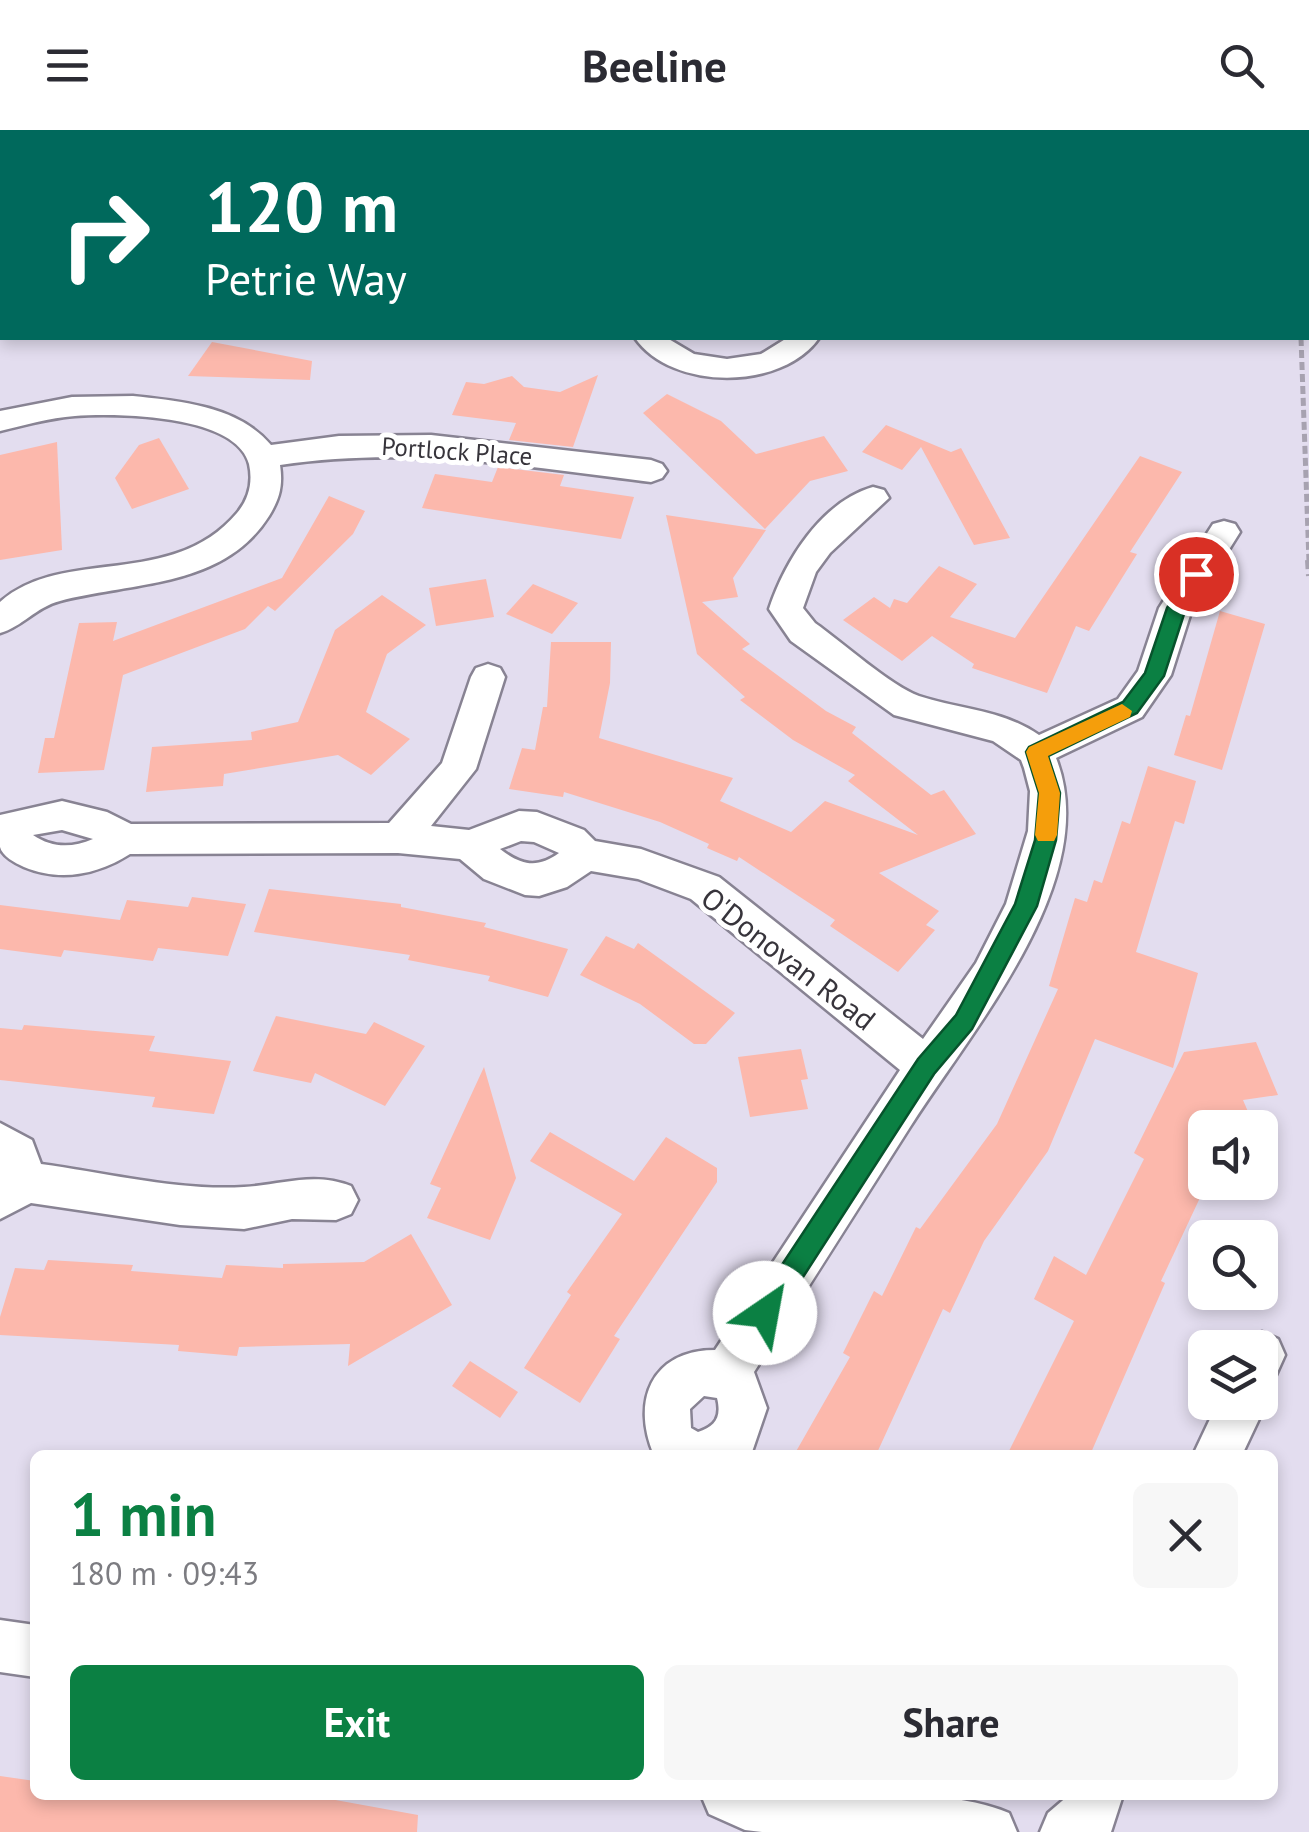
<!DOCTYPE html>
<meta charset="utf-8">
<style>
body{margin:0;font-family:"PT Sans",sans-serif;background:#f7f7f7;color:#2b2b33;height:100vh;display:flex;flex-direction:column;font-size:38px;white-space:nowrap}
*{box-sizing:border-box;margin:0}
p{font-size:32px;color:#7c7c81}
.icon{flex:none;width:55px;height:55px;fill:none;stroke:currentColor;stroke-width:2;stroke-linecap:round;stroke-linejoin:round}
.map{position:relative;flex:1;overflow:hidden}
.details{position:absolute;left:30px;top:1320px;width:1248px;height:350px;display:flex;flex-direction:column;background:#fff;border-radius:15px;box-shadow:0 5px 15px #0003}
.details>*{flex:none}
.top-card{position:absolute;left:0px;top:0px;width:1310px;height:210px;box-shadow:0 5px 15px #0003;background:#00695c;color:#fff;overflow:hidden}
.tools{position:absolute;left:1188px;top:980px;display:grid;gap:20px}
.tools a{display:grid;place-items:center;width:90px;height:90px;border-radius:15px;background:#fff;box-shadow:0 5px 15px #0003;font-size:50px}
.pin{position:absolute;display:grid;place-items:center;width:85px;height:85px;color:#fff;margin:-42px;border:5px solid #fff;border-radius:50%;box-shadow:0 2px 10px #0007}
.me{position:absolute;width:110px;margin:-55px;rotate:33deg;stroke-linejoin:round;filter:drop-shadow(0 0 8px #0008)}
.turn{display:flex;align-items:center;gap:35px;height:210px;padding:0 40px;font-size:45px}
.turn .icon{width:130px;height:130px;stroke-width:2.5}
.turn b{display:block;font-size:70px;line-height:85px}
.round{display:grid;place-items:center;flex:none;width:105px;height:105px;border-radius:15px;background:#f7f7f7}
.head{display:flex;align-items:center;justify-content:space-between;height:170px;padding:0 40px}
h1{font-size:60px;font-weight:600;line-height:75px;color:#0b8043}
.action{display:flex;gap:20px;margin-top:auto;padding:20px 40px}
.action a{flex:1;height:115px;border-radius:15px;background:#0b8043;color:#fff;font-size:40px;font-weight:600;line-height:115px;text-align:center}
.action a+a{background:#f7f7f7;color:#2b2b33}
header{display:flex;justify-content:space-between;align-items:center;height:130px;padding:0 40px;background:#fff;font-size:45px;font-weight:600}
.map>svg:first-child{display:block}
.building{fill:#fcb8ac}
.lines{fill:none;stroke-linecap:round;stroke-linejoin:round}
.minor-casing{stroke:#888393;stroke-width:5}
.path-far1{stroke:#a7a2b0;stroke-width:5;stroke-dasharray:8 4;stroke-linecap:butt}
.path{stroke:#a7a2b0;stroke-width:6;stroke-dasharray:9 5;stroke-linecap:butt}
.minor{fill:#fff;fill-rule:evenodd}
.route{fill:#0b8043;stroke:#07532c;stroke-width:2.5}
.slow{fill:#f59e0b}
.labels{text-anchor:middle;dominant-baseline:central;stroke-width:10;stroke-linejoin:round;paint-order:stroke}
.far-street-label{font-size:25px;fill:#37343b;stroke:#fff}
.street-label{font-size:30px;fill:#37343b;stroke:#fff}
</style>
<header><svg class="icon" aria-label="menu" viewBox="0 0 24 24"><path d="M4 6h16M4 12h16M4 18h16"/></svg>Beeline<svg class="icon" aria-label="search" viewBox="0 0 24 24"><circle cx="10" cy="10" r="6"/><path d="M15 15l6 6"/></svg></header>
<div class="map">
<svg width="1309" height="1702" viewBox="0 0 1309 1702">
<rect width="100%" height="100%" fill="#e3ddef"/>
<g class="building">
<path d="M212 212 312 231 310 250 188 246Z"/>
<path d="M598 245 573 317 509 310 516 293 452 285 466 252 484 254 512 246 524 257 560 262Z"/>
<path d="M667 264 721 291 756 324 824 306 848 341 810 351 765 399 643 283Z"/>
<path d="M886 295 951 322 961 318 1010 408 974 415 921 317 902 340 862 322Z"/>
<path d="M159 308 189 359 132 379 115 348 139 315Z"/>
<path d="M57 312 62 420 0 430V325Z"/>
<path d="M1140 326 1182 342 1130 422 1137 424 1089 501 1076 496 1047 563 972 538 974 534 932 506 902 531 843 490 874 467 890 478 894 469 907 473 939 436 977 454 950 487 1015 508Z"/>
<path d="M498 337 564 345 560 356 634 367 621 409 422 378 435 344 492 352Z"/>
<path d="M329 366 365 381 353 404 275 481 268 476 245 499 123 545 104 640 38 643 45 608H54L79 493 117 492 113 511 282 448Z"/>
<path d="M666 385 766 400 733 448 738 467 702 472 750 514 742 519 826 581 856 597 852 603 931 665 944 660 976 704 879 743 939 781 926 795 935 800 898 842 830 796 835 790 739 727 737 731 707 718 709 714 660 692 564 662 563 667 509 659 522 618 535 620 543 577H547L551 512H611L610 553 599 608 733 648 720 671 791 702 825 671 918 705 848 651 855 645 793 610 740 570 745 567 697 524Z"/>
<path d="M486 449 494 487 436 496 429 458Z"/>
<path d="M533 454 578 473 552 504 506 484Z"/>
<path d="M382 465 426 495 387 524 366 582 410 609 371 645 338 625 224 644 223 656 146 662 152 617 252 610 251 602 298 592 335 500Z"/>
<path d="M1220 481 1265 494 1222 640 1174 625 1186 585 1190 586Z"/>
<path d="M1148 636 1196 651 1184 694 1175 691 1136 822 1198 843 1173 938 1095 909 1048 1021 984 1111 950 1183 943 1179 876 1325H794L850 1227 843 1223 874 1161 882 1166 916 1097 920 1099 997 994 1058 859 1049 856 1075 768 1087 772 1094 750 1102 753 1122 691 1130 694Z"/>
<path d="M269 759 401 774V777L486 793 484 797 568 819 548 867 488 851 490 846 408 830 410 825 254 802Z"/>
<path d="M192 767 246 774 228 826 158 818 153 831 64 820 61 827 0 819V775L120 790 127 770 188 777Z"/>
<path d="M606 806 634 819 638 813 735 883 706 914H694L640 874 580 845Z"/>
<path d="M276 886 366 904 374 892 425 916 385 976 315 943 311 953 253 941Z"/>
<path d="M24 895 155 906 149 921 231 931 214 984 152 977 155 967 0 950V898L22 900Z"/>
<path d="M1256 912 1278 965 1243 970 1255 998H1205V1057L1161 1151 1165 1153 1090 1325H1007L1074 1191 1034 1169 1054 1126 1086 1145 1144 1029 1134 1023 1184 922Z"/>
<path d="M801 919 808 949 801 950 808 979 750 987 738 927Z"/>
<path d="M484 937 516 1048 490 1110 427 1088 441 1058 430 1054Z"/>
<path d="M550 1002 634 1051 666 1007 717 1038V1052L614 1206 620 1209 580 1273 524 1238 571 1165 567 1162 622 1084 530 1031Z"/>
<path d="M411 1104 452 1175 348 1236 350 1214 239 1217 237 1226 178 1221 179 1215 0 1205V1187L15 1138 44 1140 48 1130 133 1135 131 1141 222 1148 226 1135 283 1138V1134L364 1132Z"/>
<path d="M470 1231 518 1262 500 1288 452 1256Z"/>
<path d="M0 1646 35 1651V1665H308L418 1685 417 1702H0Z"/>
</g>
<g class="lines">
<defs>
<g id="minor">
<path d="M819 0H845V2H820Z"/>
<path d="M635 208H667L694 224 727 229 761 224 787 208H819C782 261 672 261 635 208Z"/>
<path d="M133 266C181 271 238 276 271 315L339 306 431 305 651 330 662 334 667 341 662 348 651 352C523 336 409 316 280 335 283 355 280 368 269 386 224 458 133 452 60 471 36 477 22 497 0 503V472C63 416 172 460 237 383 249 369 253 352 249 334 236 284 115 283 75 286 49 288 25 295 0 301V281L72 267Z"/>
<path d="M873 357 884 360 889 368 830 423 816 442 803 478 815 493C842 512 891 556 919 566 961 580 1001 579 1039 605L1118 569 1138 541 1159 478 1213 394 1224 391 1235 394 1240 402 1192 479 1171 545 1142 587 1056 628C1104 749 970 902 910 997 858 1079 806 1161 754 1242L767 1278 752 1322 654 1325C631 1272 651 1220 715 1220L900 940 691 769 638 749 591 741 567 757 539 766 525 765 484 749 460 729 398 723 130 724C97 745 60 752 24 737 15 733 2 726 0 717 0 708 0 695 0 685L62 671 107 682 131 694 389 693 442 633 471 547 476 538 488 534 500 538 505 547 476 639 431 696 469 700 519 681 537 682 584 700 595 711 641 719 719 747 923 909 976 833 1006 774 1028 701 1030 661 1024 638 1021 630 993 611 894 585 791 511 769 479C785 431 821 372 873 357ZM62 700 93 709C72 718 52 718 33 705ZM521 711 534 712 559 723C537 739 521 735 500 719ZM704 1266 717 1268C722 1288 715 1296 698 1302L691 1298 690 1279Z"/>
<path d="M0 993 32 1010 41 1034C107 1043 178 1061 244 1057 281 1055 314 1041 351 1056L358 1070 351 1084 336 1090 292 1089 244 1099 180 1095 31 1073 0 1089Z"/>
<path d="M1262 1202 1278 1209 1285 1225 1276 1245 1260 1252V1218H1242L1246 1209Z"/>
<path d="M1260 1256 1267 1272 1242 1325H1193L1218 1272H1260Z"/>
<path d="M0 1490 35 1495V1547L0 1542Z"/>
<path d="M701 1665C784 1665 936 1652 1009 1683L1017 1702H762L745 1700 709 1684Z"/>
<path d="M1069 1665H1123L1111 1702H1040L1048 1683Z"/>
</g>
</defs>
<use href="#minor" class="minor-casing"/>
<path class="path-far1" d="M1301 208 1309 432"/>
<path class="path" d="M1308 430 1309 446"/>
<use href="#minor" class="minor"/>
</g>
<path class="route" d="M1196 437 1205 444 1186 478 1164 546 1137 583 1048 626 1060 663 1056 710 1037 776 972 899 934 944 774 1192 765 1196 756 1192 752 1183 756 1174 918 929 956 885 1015 774 1035 710 1039 663 1026 622 1029 617 1123 572 1145 543 1167 478 1189 439Z"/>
<path class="slow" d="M1122 574 1132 581 1130 587 1048 626 1060 663 1057 705 1054 711H1038L1035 705 1039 663 1026 622 1029 617Z"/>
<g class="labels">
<g class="far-street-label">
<text transform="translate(457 321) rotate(4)">Portlock Place</text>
</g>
<g class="street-label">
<text transform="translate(789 828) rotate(38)">O'Donovan Road</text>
</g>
</g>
</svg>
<div class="tools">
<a><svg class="icon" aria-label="sound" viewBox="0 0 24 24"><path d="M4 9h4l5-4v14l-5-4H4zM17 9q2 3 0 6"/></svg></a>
<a><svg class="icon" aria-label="search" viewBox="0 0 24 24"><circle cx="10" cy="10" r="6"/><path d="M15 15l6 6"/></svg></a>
<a><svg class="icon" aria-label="layers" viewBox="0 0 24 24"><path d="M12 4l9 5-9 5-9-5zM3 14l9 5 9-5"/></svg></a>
</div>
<div class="pin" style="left:1196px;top:444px;background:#d93025"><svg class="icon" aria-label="arrive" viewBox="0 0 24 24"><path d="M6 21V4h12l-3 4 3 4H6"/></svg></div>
<svg class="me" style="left:765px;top:1183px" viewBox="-20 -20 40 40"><circle r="19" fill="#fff"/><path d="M0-13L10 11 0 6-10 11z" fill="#0b8043"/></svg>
<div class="top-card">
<div class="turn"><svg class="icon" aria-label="right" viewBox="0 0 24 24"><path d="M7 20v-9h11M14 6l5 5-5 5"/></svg><div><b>120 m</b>Petrie Way</div></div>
</div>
<section class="details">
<div class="head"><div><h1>1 min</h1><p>180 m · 09:43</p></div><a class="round"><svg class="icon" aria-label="close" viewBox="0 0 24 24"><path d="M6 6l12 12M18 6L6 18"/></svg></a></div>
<div class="action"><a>Exit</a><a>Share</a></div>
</section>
</div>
